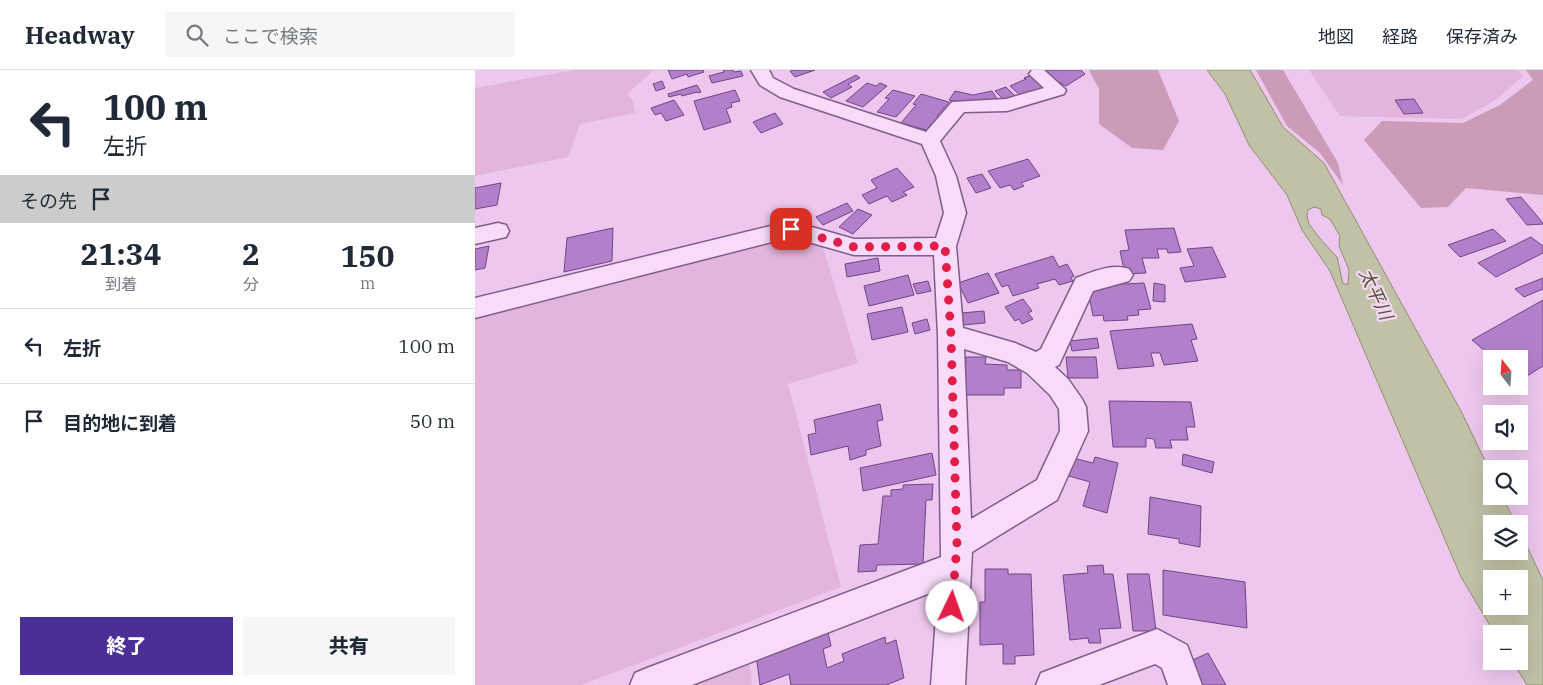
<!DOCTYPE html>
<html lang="ja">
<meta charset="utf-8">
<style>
body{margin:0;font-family:"IBM Plex Serif","Noto Sans JP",serif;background:#f6f6f7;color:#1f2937;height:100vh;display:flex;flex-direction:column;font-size:19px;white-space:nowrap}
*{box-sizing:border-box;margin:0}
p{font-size:16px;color:#747a83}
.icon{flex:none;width:28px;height:28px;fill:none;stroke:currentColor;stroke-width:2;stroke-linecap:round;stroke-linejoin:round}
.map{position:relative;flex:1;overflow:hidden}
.sheet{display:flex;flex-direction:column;background:#fff;width:475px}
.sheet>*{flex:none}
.banner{background:#fff;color:#1f2937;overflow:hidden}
.needle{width:32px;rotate:343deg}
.controls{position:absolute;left:1008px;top:280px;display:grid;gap:10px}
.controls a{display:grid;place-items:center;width:45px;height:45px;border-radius:0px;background:#fff;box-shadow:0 5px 20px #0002;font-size:25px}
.pin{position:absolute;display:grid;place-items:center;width:42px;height:42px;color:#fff;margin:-21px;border-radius:10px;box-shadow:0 2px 8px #0006}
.me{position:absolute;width:55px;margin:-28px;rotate:3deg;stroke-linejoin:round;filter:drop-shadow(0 0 4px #0008)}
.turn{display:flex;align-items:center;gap:18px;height:105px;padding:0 20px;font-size:22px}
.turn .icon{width:65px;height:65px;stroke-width:2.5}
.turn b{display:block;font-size:35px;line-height:42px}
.then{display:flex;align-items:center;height:48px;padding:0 20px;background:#0003;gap:10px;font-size:19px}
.eta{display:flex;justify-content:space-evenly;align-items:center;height:85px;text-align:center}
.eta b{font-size:30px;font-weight:800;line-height:35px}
.action{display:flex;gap:10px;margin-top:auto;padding:10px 20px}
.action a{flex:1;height:58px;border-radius:0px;background:#4b2f96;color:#fff;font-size:20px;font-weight:800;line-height:58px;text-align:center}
.action a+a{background:#f6f6f7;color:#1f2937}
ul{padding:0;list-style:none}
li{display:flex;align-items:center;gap:15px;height:75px;padding:0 20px;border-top:1px solid #e0e1e3}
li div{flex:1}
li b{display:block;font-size:19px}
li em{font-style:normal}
header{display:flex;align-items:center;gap:30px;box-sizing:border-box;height:70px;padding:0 25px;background:#fff;border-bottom:1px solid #e0e1e3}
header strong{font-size:24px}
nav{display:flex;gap:28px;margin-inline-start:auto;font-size:18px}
.search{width:350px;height:45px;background:#f6f6f7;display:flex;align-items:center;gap:12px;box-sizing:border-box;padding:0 18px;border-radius:0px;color:#747a83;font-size:19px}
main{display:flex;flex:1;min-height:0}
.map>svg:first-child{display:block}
.farmland{fill:#e3b5dd}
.green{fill:#cb9bb8}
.water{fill:#c1c1a8;stroke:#8f906f;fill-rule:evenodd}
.building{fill:#b37fca;stroke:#714487}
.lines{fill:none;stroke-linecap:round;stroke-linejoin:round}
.minor-casing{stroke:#805d89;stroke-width:3}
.minor{fill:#f7dbf8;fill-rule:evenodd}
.route{stroke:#e11d48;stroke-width:9;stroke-dasharray:0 16.2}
.labels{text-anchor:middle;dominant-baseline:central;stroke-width:4.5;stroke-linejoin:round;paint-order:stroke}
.water-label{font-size:18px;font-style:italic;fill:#505930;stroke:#f5d7f5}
</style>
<header>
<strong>Headway</strong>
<div class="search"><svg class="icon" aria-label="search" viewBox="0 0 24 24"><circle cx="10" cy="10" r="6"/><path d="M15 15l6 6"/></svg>ここで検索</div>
<nav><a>地図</a><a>経路</a><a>保存済み</a></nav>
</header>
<main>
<section class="sheet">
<div class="banner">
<div class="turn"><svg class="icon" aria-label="left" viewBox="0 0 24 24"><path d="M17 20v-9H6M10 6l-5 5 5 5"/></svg><div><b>100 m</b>左折</div></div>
<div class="then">その先<svg class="icon" aria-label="arrive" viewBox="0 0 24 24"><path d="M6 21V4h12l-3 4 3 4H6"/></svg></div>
</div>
<div class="eta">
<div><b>21:34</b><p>到着</p></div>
<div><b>2</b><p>分</p></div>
<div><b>150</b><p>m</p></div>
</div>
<ul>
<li><svg class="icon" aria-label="left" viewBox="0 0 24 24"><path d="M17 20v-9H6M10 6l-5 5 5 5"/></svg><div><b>左折</b></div><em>100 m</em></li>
<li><svg class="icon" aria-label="arrive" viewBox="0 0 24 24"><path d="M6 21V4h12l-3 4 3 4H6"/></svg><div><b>目的地に到着</b></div><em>50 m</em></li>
</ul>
<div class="action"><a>終了</a><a>共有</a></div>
</section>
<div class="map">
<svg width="1068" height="615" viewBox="0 0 1068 615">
<rect width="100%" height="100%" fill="#edc7ed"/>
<g class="farmland">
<path d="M100 0H179L152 24 158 31 160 43 105 54 93 87 0 106V18Z"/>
<path d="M834 0H1043L1048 6 1022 29 987 49 865 46Z"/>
<path d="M324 162 347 174 383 293 313 314 366 517 106 615H0V241Z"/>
<path d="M274 589 277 615H206Z"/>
</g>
<g class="green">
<path d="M614 0H683L704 51 688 80 657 78 624 54V19Z"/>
<path d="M781 0H808L863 93 868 115 845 83 812 56Z"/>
<path d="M1051 0H1068V125L991 118 973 137 946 138 889 70 907 51 988 53 1025 35 1058 10Z"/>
</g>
<path class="water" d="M732 0H775L808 57 849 93 986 341 1016 403V426H1027L1041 454H1016V481H1044V460L1068 510V615H1052L1037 591H1044V564H1020L986 507 855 201 827 160 812 125 774 75 750 24ZM839 137 846 139 847 145 855 149 865 166 864 176 874 200 873 214H868L862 187 847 171 834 154 832 146 833 140ZM1016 509H1044V536H1016Z"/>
<g class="building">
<path d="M193 0H228L229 2 213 7 212 4 197 9Z"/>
<path d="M248 0H258L259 2 266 1 268 6 237 13 234 6 249 2Z"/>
<path d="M319 0H340L320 7 315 1Z"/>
<path d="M570 0H606L610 4 591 16 568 4Z"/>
<path d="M381 5 385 8 373 14 377 17 356 28 348 22Z"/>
<path d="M554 6H558L570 17 547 27 535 16 551 9 549 8Z"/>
<path d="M187 11 190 18 181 21 178 14Z"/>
<path d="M392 13 401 16 405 13 412 16 388 37 371 31Z"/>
<path d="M222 15 226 22 223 23 222 22 207 26 206 24 194 27 193 24Z"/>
<path d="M531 17 540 26 529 30 520 21Z"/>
<path d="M260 20 265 31 256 33 257 37 251 39 256 52 229 60 219 31Z"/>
<path d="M418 20 440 26 421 47 402 42 414 29 410 28Z"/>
<path d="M480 21 498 25 517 21 525 33 492 34 474 30Z"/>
<path d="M446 24 474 32 462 46 466 48 455 61 426 53 441 35 438 34Z"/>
<path d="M939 29 948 43 929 44 920 30Z"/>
<path d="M199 30 209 45 191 51 186 43 180 45 176 38Z"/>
<path d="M300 43 308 54 286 63 278 52Z"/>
<path d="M553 89 565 106 546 113 549 116 539 120 535 115 525 118 513 101Z"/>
<path d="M422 98 439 117 428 122 432 125 417 132 412 126 394 134 387 125 402 118 396 110Z"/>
<path d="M507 104 516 118 501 123 492 108Z"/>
<path d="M26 113 22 135 0 139V118Z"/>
<path d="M1046 127 1068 153V154L1052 155 1031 129Z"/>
<path d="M372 133 378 141 348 155 341 147Z"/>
<path d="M383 139 397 145 378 164 364 157Z"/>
<path d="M138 158 137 191 89 202 92 168Z"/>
<path d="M699 158 706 182 693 183 692 179H682L684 188H667L671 203 650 204 645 181 654 180 650 160Z"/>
<path d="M1018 159 1031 171 985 187 973 175Z"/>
<path d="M1056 167 1068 176V183L1021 207 1003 193Z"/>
<path d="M14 176 10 198 0 200V179Z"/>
<path d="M737 177 751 207 710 212 705 198 719 196 712 179Z"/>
<path d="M578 186 584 197 592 194 599 206 596 208 598 211 584 215 580 209 562 214 564 218 538 226 533 215 527 217 520 204Z"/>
<path d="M403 188 405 201 372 207 370 194Z"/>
<path d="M513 203 524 223 493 233 483 213Z"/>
<path d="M433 205 439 225 394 236 389 216Z"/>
<path d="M1068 208V219L1049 227 1040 219Z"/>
<path d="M453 211 456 221 442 224 438 214Z"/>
<path d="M669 213 676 239 663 240 664 245 652 246 653 250 629 251 628 245 618 246 612 216Z"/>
<path d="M679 213 690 215V232L678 231Z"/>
<path d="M548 229 557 241 553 243 558 249 547 254 544 249 540 251 530 237Z"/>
<path d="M1068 230V296L1044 311V289H1019L997 270Z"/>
<path d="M427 237 433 262 397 270 392 244Z"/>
<path d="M509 241 510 253 487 255 486 243Z"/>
<path d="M452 249 455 260 440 264 437 253Z"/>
<path d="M717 254 722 269 716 270 723 291 689 295 685 283H676L679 296 643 299 635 261Z"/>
<path d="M622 268 624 278 597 281 595 271Z"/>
<path d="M491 287H511L510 294 532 295V300H546V318H529V325H489Z"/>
<path d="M591 287H621L623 308H593Z"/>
<path d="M634 331 716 332 720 357H711L713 370H695L697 378H681L679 369 671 368V377H638Z"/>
<path d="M405 334 408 350 402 351 406 376 391 380V385L375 390 373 376 336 385 333 365 341 363 339 350Z"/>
<path d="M457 383 461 405 388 421 385 398Z"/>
<path d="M708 384 739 392 737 403 707 395Z"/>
<path d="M620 387 643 393 632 443 608 436 615 412 594 406 598 388 618 393Z"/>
<path d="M458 414 457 430H451L448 494 402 495 401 501 383 502 385 475 403 474 408 426H416V420L428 419V415Z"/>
<path d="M675 427 726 436 725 477 704 473V469L673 464Z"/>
<path d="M628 495 629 504H638L646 558 624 559 626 573H614L613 568 595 570 588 505 613 503 612 496Z"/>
<path d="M510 499H533V504H556L559 585 540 586V594H528V574L505 575V532H510Z"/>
<path d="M688 500 770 512 772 558 688 545Z"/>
<path d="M652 504H674L681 561H658Z"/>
<path d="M352 558 356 576 348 579 352 598 369 591 367 584 410 567 411 574 421 570 429 608 411 615H316L314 604 285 615 281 584Z"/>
<path d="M733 583 751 615H720L709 594Z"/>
</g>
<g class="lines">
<defs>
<g id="minor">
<path d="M276 0H294L298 8 319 19 451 62 477 32 531 29 569 18 554 4 557 0H569L591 20 589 24 532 41 489 42 465 71 481 106 491 143 481 176 488 258 540 273 561 282 566 279 601 208C617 202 637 193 654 199L658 205 654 211 618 221 584 295 580 297 593 309 607 329 611 337 613 361 582 430 497 482 490 615H456L463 520 217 615H155L160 603 172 598 466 487 463 265 459 185H379L316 167 0 248V228L316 151 379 169 461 168 469 143 461 106 447 74 305 27 285 15ZM489 279 533 292 552 303 575 325 584 339 585 361 562 410 496 449Z"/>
<path d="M23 153 31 155 34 161 31 167 0 174V158Z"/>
<path d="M682 559 712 575 727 615H693L687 598 680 594 624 615H561L566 603Z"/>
</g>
</defs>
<use href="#minor" class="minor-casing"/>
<use href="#minor" class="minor"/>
</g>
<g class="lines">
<path class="route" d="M316 159 379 177 470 176 476 265 482 474 477 537"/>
</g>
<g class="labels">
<g class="water-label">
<text transform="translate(901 224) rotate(65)">太平川</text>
</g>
</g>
</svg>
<div class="controls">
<a><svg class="needle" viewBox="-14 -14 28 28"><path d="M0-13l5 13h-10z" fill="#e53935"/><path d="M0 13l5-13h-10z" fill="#747a83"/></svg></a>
<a><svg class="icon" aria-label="sound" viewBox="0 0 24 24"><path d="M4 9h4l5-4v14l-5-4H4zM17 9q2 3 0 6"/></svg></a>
<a><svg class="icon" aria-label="search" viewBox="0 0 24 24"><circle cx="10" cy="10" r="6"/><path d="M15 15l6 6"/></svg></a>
<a><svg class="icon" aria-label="layers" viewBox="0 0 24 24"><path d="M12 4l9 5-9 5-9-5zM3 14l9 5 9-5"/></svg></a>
<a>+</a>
<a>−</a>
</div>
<div class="pin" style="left:316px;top:159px;background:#d93025"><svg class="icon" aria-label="arrive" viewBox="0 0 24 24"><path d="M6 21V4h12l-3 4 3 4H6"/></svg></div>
<svg class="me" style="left:477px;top:537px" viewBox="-20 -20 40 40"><circle r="19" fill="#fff"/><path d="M0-13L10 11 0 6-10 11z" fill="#e11d48"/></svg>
</div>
</main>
